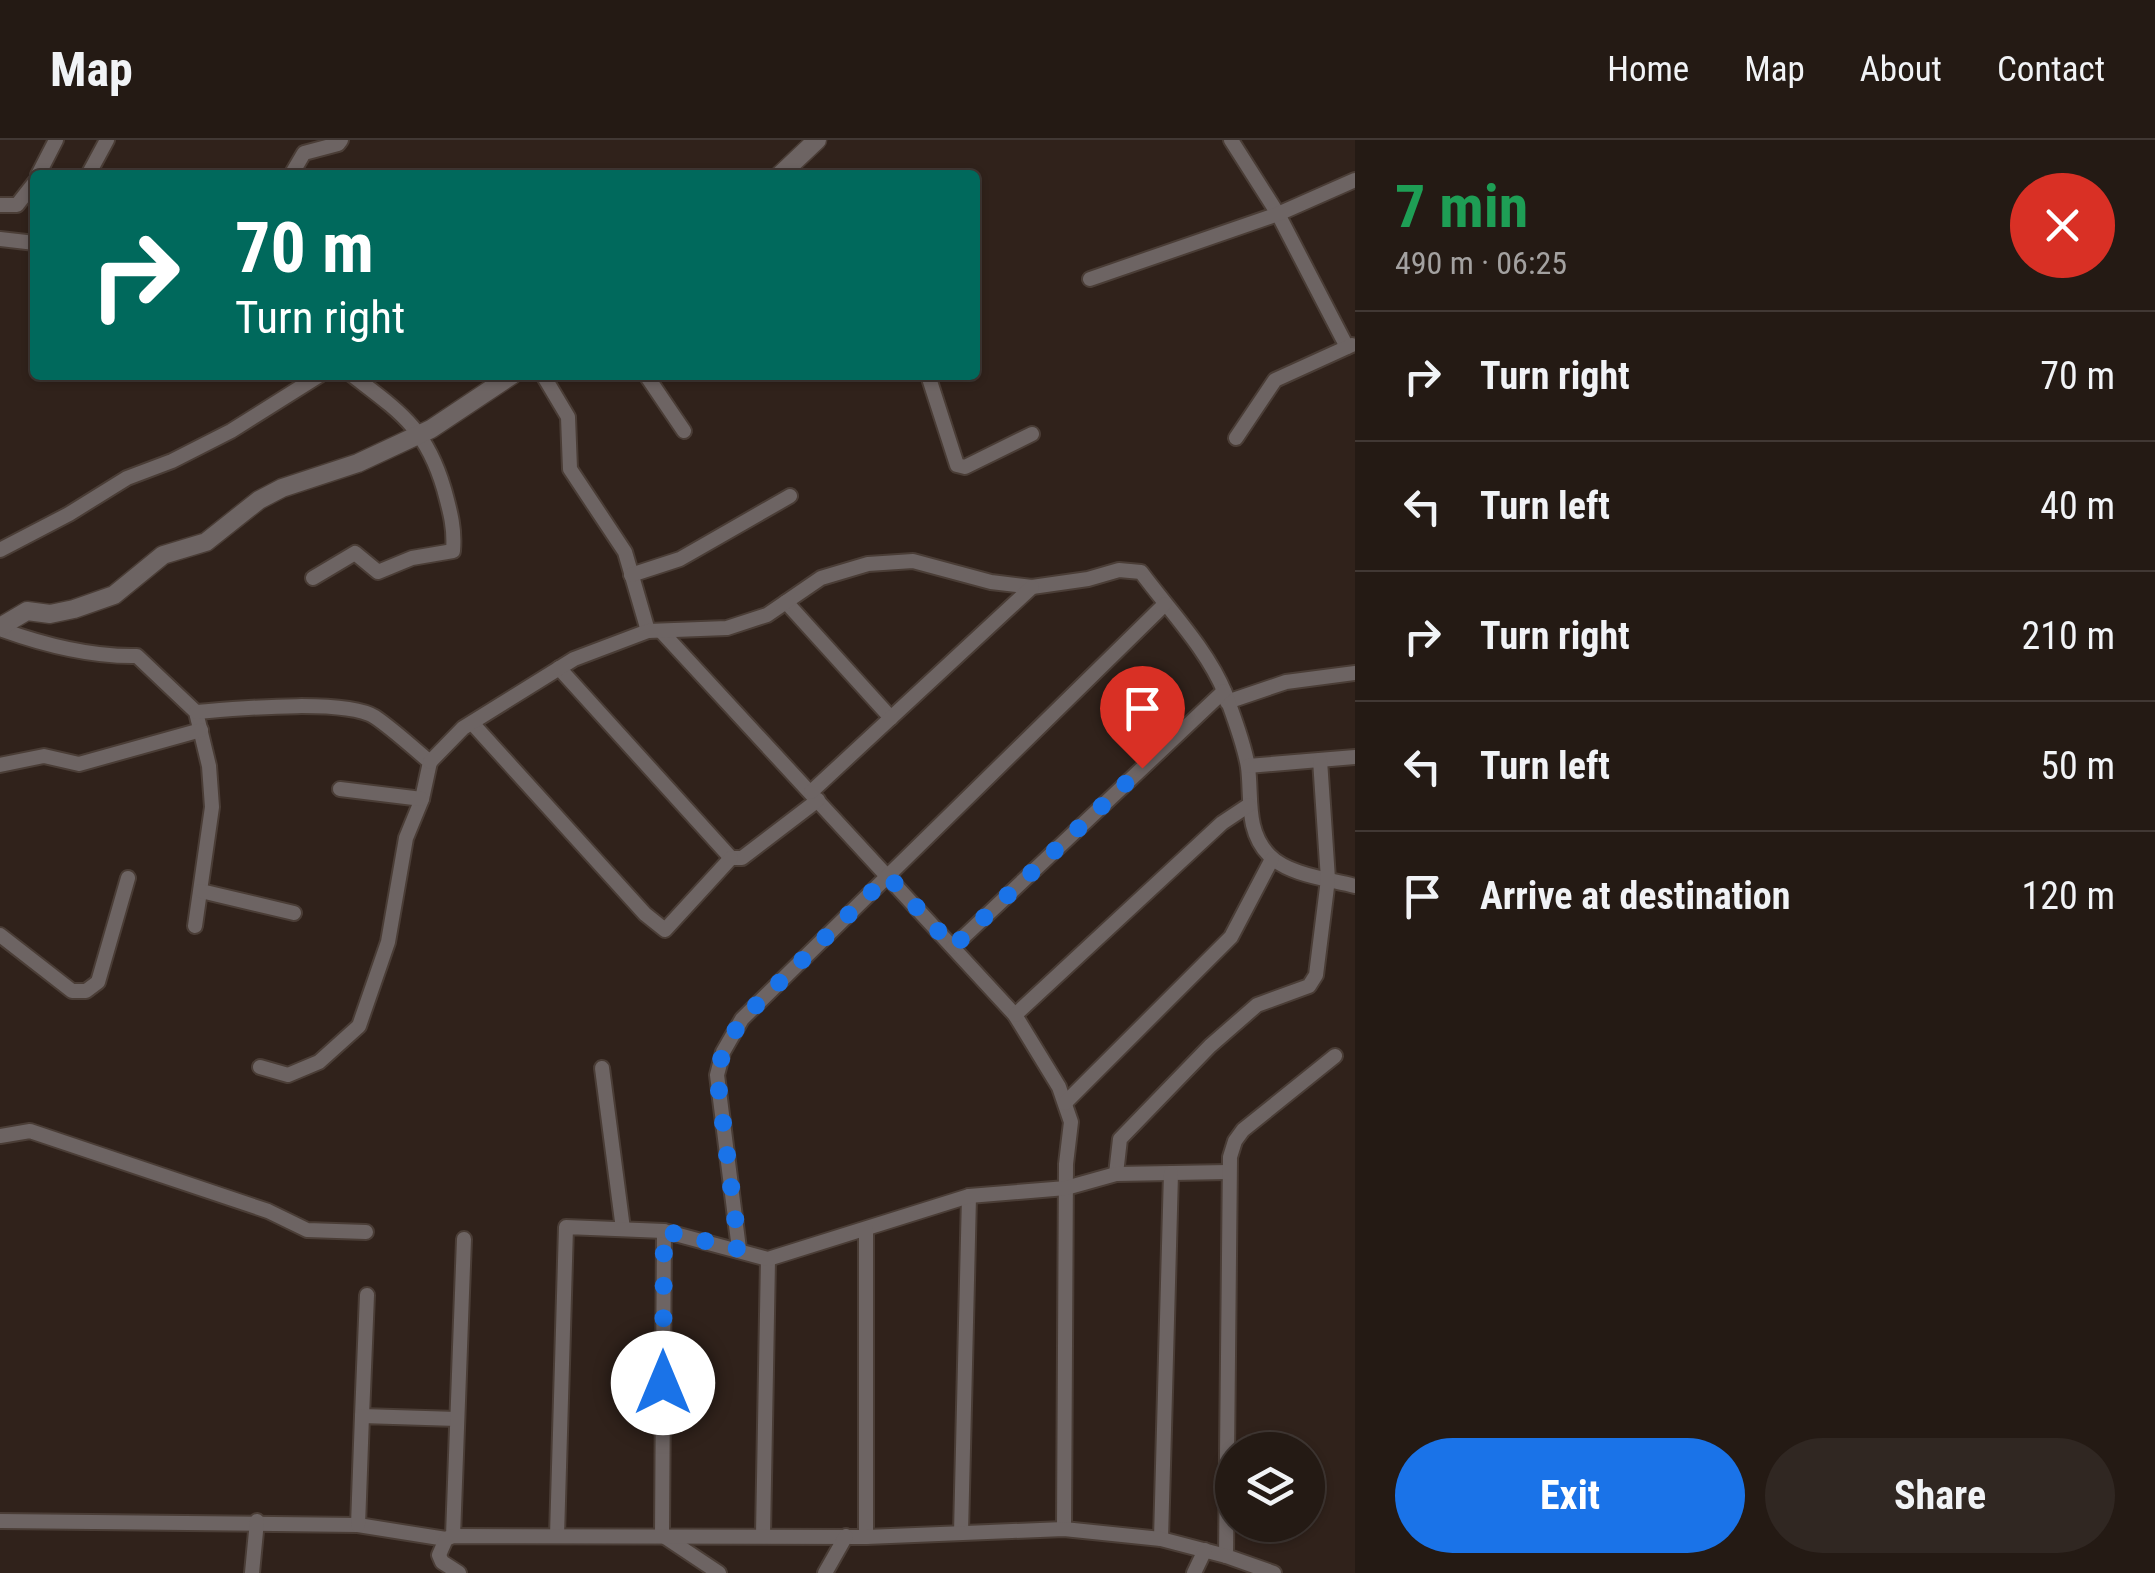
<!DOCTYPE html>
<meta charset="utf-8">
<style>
body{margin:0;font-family:"Roboto Condensed",sans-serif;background:#302722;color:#f1f3f6;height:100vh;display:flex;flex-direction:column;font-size:38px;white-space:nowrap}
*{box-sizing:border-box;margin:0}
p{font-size:32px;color:#a3a1a0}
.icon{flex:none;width:55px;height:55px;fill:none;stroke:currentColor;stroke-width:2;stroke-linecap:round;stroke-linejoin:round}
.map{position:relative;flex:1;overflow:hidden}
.drawer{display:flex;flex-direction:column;background:#241a14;width:800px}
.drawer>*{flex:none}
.top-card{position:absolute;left:30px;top:30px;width:950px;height:210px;border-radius:10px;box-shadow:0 2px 8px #0004,0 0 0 2px #413834;background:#00695c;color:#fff;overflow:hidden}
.tools{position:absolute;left:1215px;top:1292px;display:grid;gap:20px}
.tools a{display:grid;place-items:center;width:110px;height:110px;border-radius:50%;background:#241a14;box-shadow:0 2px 8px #0004,0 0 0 2px #413834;font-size:50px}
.pin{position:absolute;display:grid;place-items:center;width:85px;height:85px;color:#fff;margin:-102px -42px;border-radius:50% 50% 50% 0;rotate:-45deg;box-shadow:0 0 10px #0007}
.pin .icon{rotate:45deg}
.me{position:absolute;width:110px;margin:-55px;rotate:0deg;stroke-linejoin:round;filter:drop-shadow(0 0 8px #0008)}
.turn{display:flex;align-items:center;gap:35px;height:210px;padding:0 40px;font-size:45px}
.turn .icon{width:130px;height:130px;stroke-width:2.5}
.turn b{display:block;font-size:70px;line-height:85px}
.round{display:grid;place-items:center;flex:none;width:105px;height:105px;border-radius:52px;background:#302722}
.head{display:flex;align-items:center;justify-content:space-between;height:170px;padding:0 40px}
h1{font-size:60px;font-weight:700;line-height:75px;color:#1e9e55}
.action{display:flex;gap:20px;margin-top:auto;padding:20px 40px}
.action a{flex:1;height:115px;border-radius:60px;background:#1a73e8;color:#fff;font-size:40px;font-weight:700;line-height:115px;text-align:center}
.action a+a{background:#302722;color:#f1f3f6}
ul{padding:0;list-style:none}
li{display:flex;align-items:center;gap:30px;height:130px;padding:0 40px;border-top:2px solid #413834}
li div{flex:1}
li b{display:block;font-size:38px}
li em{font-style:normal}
header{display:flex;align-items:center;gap:60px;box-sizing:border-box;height:140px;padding:0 50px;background:#241a14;border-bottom:2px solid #413834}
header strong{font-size:48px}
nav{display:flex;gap:55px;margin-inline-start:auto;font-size:35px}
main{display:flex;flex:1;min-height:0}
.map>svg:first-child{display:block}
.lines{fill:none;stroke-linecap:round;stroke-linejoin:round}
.minor-casing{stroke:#4a3d36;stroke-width:18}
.tertiary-casing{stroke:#4a3d36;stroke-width:21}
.minor{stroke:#6d6463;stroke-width:14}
.tertiary{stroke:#6d6463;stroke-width:18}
.route{stroke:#1a73e8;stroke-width:18;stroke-dasharray:0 32.4}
</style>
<header>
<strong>Map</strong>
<nav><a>Home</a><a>Map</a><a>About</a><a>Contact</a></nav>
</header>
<main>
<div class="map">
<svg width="1355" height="1433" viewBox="0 0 1355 1433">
<rect width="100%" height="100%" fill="#30221b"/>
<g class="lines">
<defs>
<g id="minor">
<path d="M1231 0 1278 74 1347 207"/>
<path d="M38 35 56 0"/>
<path d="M88 35 107 0"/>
<path d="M291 35 304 13 338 4 341 0"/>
<path d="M0 65H17L35 42"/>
<path d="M0 99 35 103"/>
<path d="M1090 139 1278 74 1355 40"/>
<path d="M543 235 568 277 570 329 625 412 648 491"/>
<path d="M646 235 684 291"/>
<path d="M928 235 957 325 965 327 1032 294"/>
<path d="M1236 298 1275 240 1352 205"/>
<path d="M0 410 69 374 127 338 172 321 231 291 320 235"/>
<path d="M631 435 680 419 790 356"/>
<path d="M313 438 355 413 378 432 412 418 453 411C455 388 450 371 444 349 426 288 400 272 352 235"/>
<path d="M786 462 891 578"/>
<path d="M0 489C44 505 90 517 137 516L196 572 209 626 212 667 195 786"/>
<path d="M661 491 1015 875 1059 947 1071 982 1066 1024 1064 1389"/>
<path d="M559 528 731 718H742L818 660"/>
<path d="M1227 562 1286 542 1355 533"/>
<path d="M196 572C234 569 344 558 375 577 394 590 412 607 430 622L422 659 406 698 388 802 359 886 319 922 288 935 260 927"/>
<path d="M472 583 645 774 665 790 731 718"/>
<path d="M430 622 463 588 574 519 648 491 727 488 767 475 821 438 868 424 913 421 991 442 1032 447 1088 439 1119 430 1141 432C1169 470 1207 509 1225 553 1233 575 1244 603 1248 627 1252 658 1245 690 1269 715 1288 735 1329 739 1355 746"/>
<path d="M0 625 44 616 79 624 201 590"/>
<path d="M1248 626 1355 617"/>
<path d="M340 649 422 659"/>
<path d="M811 652 1032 447"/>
<path d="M201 751 294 773"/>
<path d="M0 795 72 851H86L98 842 128 738"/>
<path d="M953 807 1224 551"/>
<path d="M1015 875 1222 683 1249 665"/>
<path d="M602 928 623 1089"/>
<path d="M1065 963 1231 797 1272 719"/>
<path d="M0 996 30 991 268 1071 307 1090 366 1092"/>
<path d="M1116 1034 1120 999 1210 906 1257 865 1309 846 1316 835 1328 739 1320 620"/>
<path d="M664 1091 662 1395 719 1433"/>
<path d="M739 1109 717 935 723 912 742 879 1165 464"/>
<path d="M362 1276 367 1155"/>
<path d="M0 1381 358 1385 446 1399"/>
<path d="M358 1385 362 1276 457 1279"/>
<path d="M961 1393 969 1056"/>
<path d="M763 1395 768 1119"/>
<path d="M453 1396 464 1099"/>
<path d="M557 1396 566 1087 664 1091 768 1119 969 1056 1066 1048 1116 1034 1228 1032"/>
<path d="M866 1397V1089"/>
<path d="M1161 1399 1171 1033"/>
<path d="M1226 1416 1230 1017 1235 1001 1243 990 1335 916"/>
<path d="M252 1433 257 1381"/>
<path d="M459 1433 442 1422 439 1415 446 1399 453 1396 866 1397 1064 1389 1161 1399 1226 1416 1274 1433"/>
<path d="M825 1433 846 1396"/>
<path d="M1194 1433 1205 1410"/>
</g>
<g id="tertiary">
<path d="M780 35 817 0"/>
<path d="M0 487 27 471 50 474 74 469 114 455 163 415 206 402 259 360 282 348 358 323 431 289 512 235"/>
</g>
</defs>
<use href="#minor" class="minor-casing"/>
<use href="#tertiary" class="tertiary-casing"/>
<use href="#minor" class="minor"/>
<use href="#tertiary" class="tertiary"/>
</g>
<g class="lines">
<path class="route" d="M663 1243 664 1091 739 1109 717 935 723 912 742 879 888 736 953 807 1142 628"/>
</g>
</svg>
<div class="tools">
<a><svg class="icon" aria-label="layers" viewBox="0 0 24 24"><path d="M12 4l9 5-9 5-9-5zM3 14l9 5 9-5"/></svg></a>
</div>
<div class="pin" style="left:1142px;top:628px;background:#d93025"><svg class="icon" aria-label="arrive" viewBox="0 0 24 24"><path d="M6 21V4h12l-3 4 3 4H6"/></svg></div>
<svg class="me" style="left:663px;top:1243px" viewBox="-20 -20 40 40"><circle r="19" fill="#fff"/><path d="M0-13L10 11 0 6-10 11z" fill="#1a73e8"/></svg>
<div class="top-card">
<div class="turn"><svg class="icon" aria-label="right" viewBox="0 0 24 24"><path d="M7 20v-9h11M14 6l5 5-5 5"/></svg><div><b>70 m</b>Turn right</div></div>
</div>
</div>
<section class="drawer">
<div class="head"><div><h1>7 min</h1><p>490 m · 06:25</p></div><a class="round" style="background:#d93025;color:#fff"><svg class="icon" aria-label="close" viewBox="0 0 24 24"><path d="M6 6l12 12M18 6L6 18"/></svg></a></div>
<ul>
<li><svg class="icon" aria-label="right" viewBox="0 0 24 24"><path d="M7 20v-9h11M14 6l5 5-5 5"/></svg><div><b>Turn right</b></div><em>70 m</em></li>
<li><svg class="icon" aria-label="left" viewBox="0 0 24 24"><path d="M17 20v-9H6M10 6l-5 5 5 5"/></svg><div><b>Turn left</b></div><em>40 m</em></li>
<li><svg class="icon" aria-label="right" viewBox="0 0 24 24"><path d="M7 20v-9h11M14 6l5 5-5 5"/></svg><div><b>Turn right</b></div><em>210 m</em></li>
<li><svg class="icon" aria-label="left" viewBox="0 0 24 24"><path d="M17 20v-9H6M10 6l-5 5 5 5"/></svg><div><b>Turn left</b></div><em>50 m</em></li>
<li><svg class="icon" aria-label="arrive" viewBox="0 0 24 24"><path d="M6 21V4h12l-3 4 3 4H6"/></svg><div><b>Arrive at destination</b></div><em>120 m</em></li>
</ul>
<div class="action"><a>Exit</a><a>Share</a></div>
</section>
</main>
